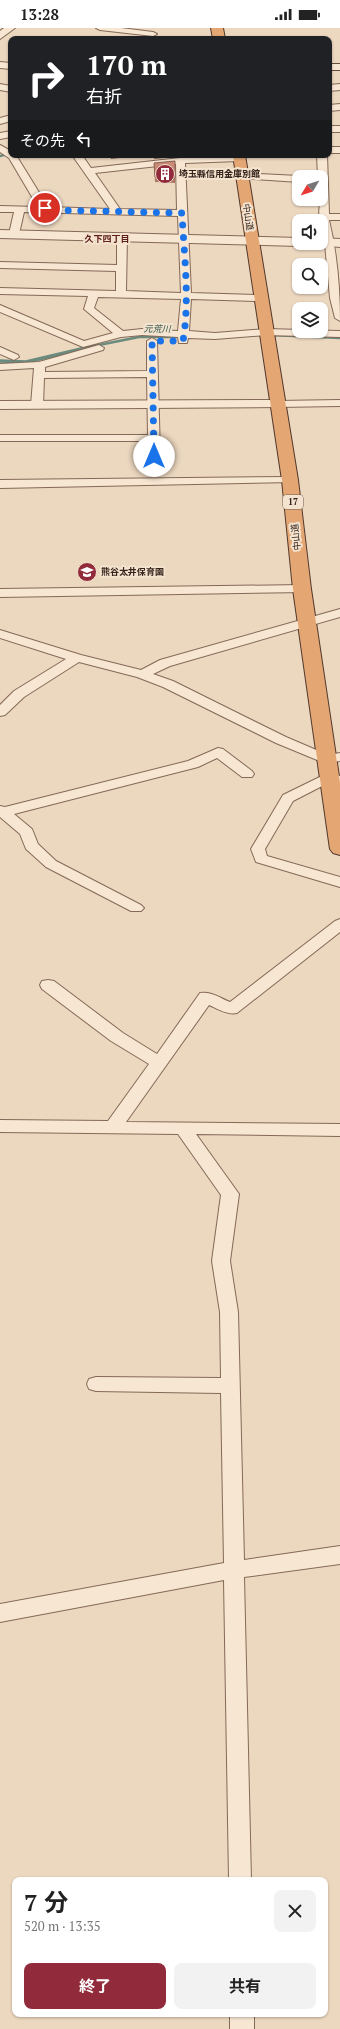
<!DOCTYPE html>
<html lang="ja">
<meta charset="utf-8">
<style>
body{margin:0;font-family:"PT Serif","Noto Sans JP",serif;background:#f2f2f2;color:#222;height:100vh;display:flex;flex-direction:column;font-size:15px;white-space:nowrap}
*{box-sizing:border-box;margin:0}
p{font-size:13px;color:#767676}
.icon{flex:none;width:22px;height:22px;fill:none;stroke:currentColor;stroke-width:2;stroke-linecap:round;stroke-linejoin:round}
.map{position:relative;flex:1;overflow:hidden}
.drawer{position:absolute;left:12px;top:1849px;width:316px;height:140px;display:flex;flex-direction:column;background:#fff;border-radius:8px;box-shadow:0 1px 3px #0004}
.drawer>*{flex:none}
.banner{position:absolute;left:8px;top:8px;width:324px;height:122px;border-radius:8px;box-shadow:0 1px 3px #0004;background:#202124;color:#fff;overflow:hidden}
.needle{width:26px;rotate:231deg}
.fabs{position:absolute;left:292px;top:142px;display:grid;gap:8px}
.fabs a{display:grid;place-items:center;width:36px;height:36px;border-radius:8px;background:#fff;box-shadow:0 1px 3px #0004;font-size:20px}
.pin{position:absolute;display:grid;place-items:center;width:34px;height:34px;color:#fff;margin:-17px;border:2px solid #fff;border-radius:50%;box-shadow:0 1px 4px #0007}
.me{position:absolute;width:44px;margin:-22px;rotate:0deg;stroke-linejoin:round;filter:drop-shadow(0 0 3px #0008)}
.turn{display:flex;align-items:center;gap:14px;height:84px;padding:0 12px;font-size:18px}
.turn .icon{width:52px;height:52px;stroke-width:2.5}
.turn b{display:block;font-size:28px;line-height:34px}
.then{display:flex;align-items:center;height:38px;padding:0 12px;background:#0003;gap:8px;font-size:15px}
.round{display:grid;place-items:center;flex:none;width:42px;height:42px;border-radius:8px;background:#f2f2f2}
.headline{display:flex;align-items:center;justify-content:space-between;height:68px;padding:0 12px}
h1{font-size:24px;font-weight:700;line-height:30px}
.primary-button{display:flex;gap:8px;margin-top:auto;padding:8px 12px}
.primary-button a{flex:1;height:46px;border-radius:8px;background:#912a3b;color:#fff;font-size:16px;font-weight:700;line-height:46px;text-align:center}
.primary-button a+a{background:#f2f2f2;color:#222}
.status{display:flex;justify-content:space-between;align-items:center;height:28px;padding:0 20px;background:#fff;direction:ltr}
.status svg{height:11px;fill:currentColor}
.map>svg:first-child{display:block}
.lines{fill:none;stroke-linecap:round;stroke-linejoin:round}
.stream-far1{stroke:#6a8b7e;stroke-width:2.5}
.stream{stroke:#6a8b7e;stroke-width:3.5}
.minor-casing{stroke:#846958;stroke-width:2}
.tertiary-casing{stroke:#846958;stroke-width:2}
.secondary-casing{stroke:#664a3c;stroke-width:2}
.trunk-casing{stroke:#52382d;stroke-width:2}
.minor{fill:#f7e6d2;fill-rule:evenodd}
.tertiary{fill:#f7e6d2;fill-rule:evenodd}
.secondary{fill:#f7e6d2;fill-rule:evenodd}
.trunk{fill:#e4a774;fill-rule:evenodd}
.wall{fill:#ad7865}
.shaded-wall{fill:#8d6153}
.building{fill:#c98b76;stroke:#8d6153}
.route{stroke:#1a73e8;stroke-width:7;stroke-dasharray:0 12.6}
.labels{text-anchor:middle;dominant-baseline:central;stroke-width:4;stroke-linejoin:round;paint-order:stroke}
.far-poi-label{font-size:9px;font-weight:bold;fill:#34241c;stroke:#f4e3ce;text-anchor:start}
.far-street-label{font-size:9px;fill:#34241c;stroke:#f4e3ce}
.far-neighbourhood-label{font-size:9px;font-weight:bold;fill:#5f201d;stroke:#f4e3ce}
.far-water-label{font-size:9px;font-style:italic;fill:#2c534b;stroke:#f4e3ce}
.shield{fill:#f4e3ce;stroke:#6e5d51;stroke-width:1}
.shield-label{font-size:9px;font-weight:bold;fill:#34241c}
</style>
<div class="status"><b>13:28</b><svg viewBox="0 0 49 12"><path d="M0 12V9h3v3zM5 12V6h3v6zM10 12V3h3v9zM15 12V0h3v12zM26 1h20v11H26zM47 4h2v5h-2z"/></svg></div>
<div class="map">
<svg width="340" height="2001" viewBox="0 0 340 2001">
<rect width="100%" height="100%" fill="#ecd7bf"/>
<g class="lines">
<g class="stream-far1">
<path d="M0 128 11 125"/>
<path d="M270 307 340 310"/>
<path d="M94 318 139 309H179"/>
</g>
<path class="stream" d="M0 333 26 334 98 317"/>
<defs>
<g id="minor">
<path d="M96 0H121L153 4 157 6 153 8 100 2Z"/>
<path d="M0 34 11 35V41L0 40Z"/>
<path d="M0 56 11 58V64L0 62Z"/>
<path d="M340 56V62L329 63V57Z"/>
<path d="M340 76V82L329 83V77Z"/>
<rect x="329" y="98" width="11" height="6"/>
<path d="M11 103V109L0 111V105Z"/>
<path d="M0 117 11 123V127H16L48 179 110 181 72 127H82L91 140 198 128H242V132L239 133 185 135 191 265 260 267 265 270 260 273 191 271 189 303 215 305 266 301 340 303V309L266 307 215 311 188 310 187 315H179L178 309 142 307 121 309 83 319 0 284V277L84 313 113 305 84 281 88 268 0 266V260L116 263V243L0 240V234L117 237V209L122 206 127 209 126 263 181 265 178 188 24 184 19 206 17 208H11L9 206 14 184H0V178L38 179 9 130 0 124ZM176 136 177 182 120 181 95 145ZM98 269 181 271 178 303 142 301 123 303 94 280Z"/>
<rect x="329" y="119" width="11" height="6"/>
<path d="M317 127H327L329 186H340V192H329C337 225 340 259 340 293L335 290 330 270 325 216 319 189 321 149H318Z"/>
<path d="M242 145 299 148 302 149H299V154L239 150 237 148Z"/>
<path d="M152 310 157 313 160 428 158 430 154 431 148 428V413H0V407H148L147 349 44 350 43 377 37 380 31 377 34 340 0 342V336L39 334 99 317 104 320 103 322 45 339V344L147 343V313Z"/>
<path d="M0 319 18 327 19 329 14 332 0 326Z"/>
<path d="M340 372V378L277 379 271 376 277 373Z"/>
<path d="M290 449 294 450 296 452 294 454 0 460V452Z"/>
<path d="M302 557 308 561 306 564 0 569V561Z"/>
<path d="M340 581V589L170 638 153 646 173 653 286 709 328 727 340 725V733L327 735 322 734 276 715 163 659 137 649 79 634 24 669 5 687 0 688V677L14 663 66 631 0 610V602L81 627 141 642 160 632Z"/>
<path d="M218 720 223 721 252 743 254 746 252 749H242L217 730 198 739 14 786 32 801 38 816 56 833 141 877 144 880 141 883H131L46 839 26 821 20 806 0 789V778L5 779 188 733Z"/>
<path d="M330 744 340 748V757L330 754 293 773 265 821 267 828 340 849V859L256 834 251 821 283 767Z"/>
<path d="M340 891V904L237 985C227 987 218 981 209 977L126 1094 340 1096V1108L196 1106 239 1166 230 1233 238 1284 244 1532 340 1518V1536L244 1549 251 1852H229L224 1552 0 1594V1576L224 1535 221 1365 96 1363 89 1361 87 1356 89 1351 96 1349 221 1350 220 1284 212 1233 221 1167 178 1106 0 1104V1092L108 1093 149 1036 111 1013 42 961 40 957 42 953 48 952 54 953 123 1005 157 1026 200 965C211 963 220 970 230 974L335 893Z"/>
<rect x="230" y="1986" width="24" height="15"/>
</g>
<g id="tertiary">
<path d="M4 0H15L0 11V3Z"/>
<path d="M11 87V93L0 96V90Z"/>
<path d="M0 202 299 210V215H304L299 218 0 210Z"/>
<path d="M321 210 340 211V219L317 217 316 215H321Z"/>
<path d="M277 372 282 373 284 376 282 379 0 381V373Z"/>
</g>
<rect id="secondary" x="329" y="36" width="11" height="6"/>
<g id="trunk">
<path d="M211 0H223L225 11H213Z"/>
<path d="M233 127H245L298 452 311 561 340 755V827L333 825 330 821 293 561 282 452Z"/>
</g>
</defs>
<use href="#minor" class="minor-casing"/>
<use href="#tertiary" class="tertiary-casing"/>
<use href="#secondary" class="secondary-casing"/>
<use href="#trunk" class="trunk-casing"/>
<use href="#minor" class="minor"/>
<use href="#tertiary" class="tertiary"/>
<use href="#secondary" class="secondary"/>
<use href="#trunk" class="trunk"/>
</g>
<path class="wall" d="M175 133V155L155 154 154 135Z"/>
<g class="shaded-wall">
<path d="M111 127H145L111 131Z"/>
<path d="M154 127H175V129L154 131Z"/>
</g>
<path class="building" d="M175 133V150L155 149 154 135Z"/>
<g class="lines">
<path class="route" d="M45 180V182L182 185C184 227 190 272 183 313H152L154 428"/>
</g>
<defs>
<symbol id="building-disc" viewBox="-11 -11 22 22"><circle r="9.5" fill="#912a3b" stroke="#f4e3ce"/><path d="M-4-6H4V6H1V3H-1V6H-4ZM-2.5-4.3h1.7v1.8h-1.7ZM.8-4.3h1.7v1.8H.8ZM-2.5-1h1.7V.8h-1.7ZM.8-1h1.7V.8H.8Z" fill="#fff"/></symbol>
<symbol id="school-disc" viewBox="-11 -11 22 22"><circle r="9.5" fill="#912a3b" stroke="#f4e3ce"/><path d="M0-5L7-2L0 1L-7-2ZM-4 1L0 2.5L4 1V4Q0 6-4 4Z" fill="#fff"/></symbol>
</defs>
<g fill-rule="evenodd">
<use href="#building-disc" x="154" y="135" width="22" height="22"/>
<use href="#school-disc" x="76" y="533" width="22" height="22"/>
</g>
<g class="labels">
<g class="far-poi-label">
<text x="179" y="146">埼玉縣信用金庫別館</text>
<text x="101" y="544">熊谷太井保育園</text>
</g>
<g class="far-street-label">
<text transform="translate(248 189) rotate(81)">中山道</text>
<text transform="translate(296 509) rotate(-96)">中山道</text>
</g>
<g class="far-neighbourhood-label">
<text x="107" y="211">久下四丁目</text>
</g>
<g class="far-water-label">
<text transform="translate(157 301) rotate(1)">元荒川</text>
</g>
<rect class="shield" x="283" y="467" width="20" height="14" rx="3"/>
<g class="shield-label">
<text x="293" y="474">17</text>
</g>
</g>
</svg>
<div class="fabs">
<a><svg class="needle" viewBox="-14 -14 28 28"><path d="M0-13l5 13h-10z" fill="#e53935"/><path d="M0 13l5-13h-10z" fill="#767676"/></svg></a>
<a><svg class="icon" aria-label="sound" viewBox="0 0 24 24"><path d="M4 9h4l5-4v14l-5-4H4zM17 9q2 3 0 6"/></svg></a>
<a><svg class="icon" aria-label="search" viewBox="0 0 24 24"><circle cx="10" cy="10" r="6"/><path d="M15 15l6 6"/></svg></a>
<a><svg class="icon" aria-label="layers" viewBox="0 0 24 24"><path d="M12 4l9 5-9 5-9-5zM3 14l9 5 9-5"/></svg></a>
</div>
<div class="pin" style="left:45px;top:180px;background:#d93025"><svg class="icon" aria-label="arrive" viewBox="0 0 24 24"><path d="M6 21V4h12l-3 4 3 4H6"/></svg></div>
<svg class="me" style="left:154px;top:428px" viewBox="-20 -20 40 40"><circle r="19" fill="#fff"/><path d="M0-13L10 11 0 6-10 11z" fill="#1a73e8"/></svg>
<div class="banner">
<div class="turn"><svg class="icon" aria-label="right" viewBox="0 0 24 24"><path d="M7 20v-9h11M14 6l5 5-5 5"/></svg><div><b>170 m</b>右折</div></div>
<div class="then">その先<svg class="icon" aria-label="left" viewBox="0 0 24 24"><path d="M17 20v-9H6M10 6l-5 5 5 5"/></svg></div>
</div>
<section class="drawer">
<div class="headline"><div><h1>7 分</h1><p>520 m · 13:35</p></div><a class="round"><svg class="icon" aria-label="close" viewBox="0 0 24 24"><path d="M6 6l12 12M18 6L6 18"/></svg></a></div>
<div class="primary-button"><a>終了</a><a>共有</a></div>
</section>
</div>
